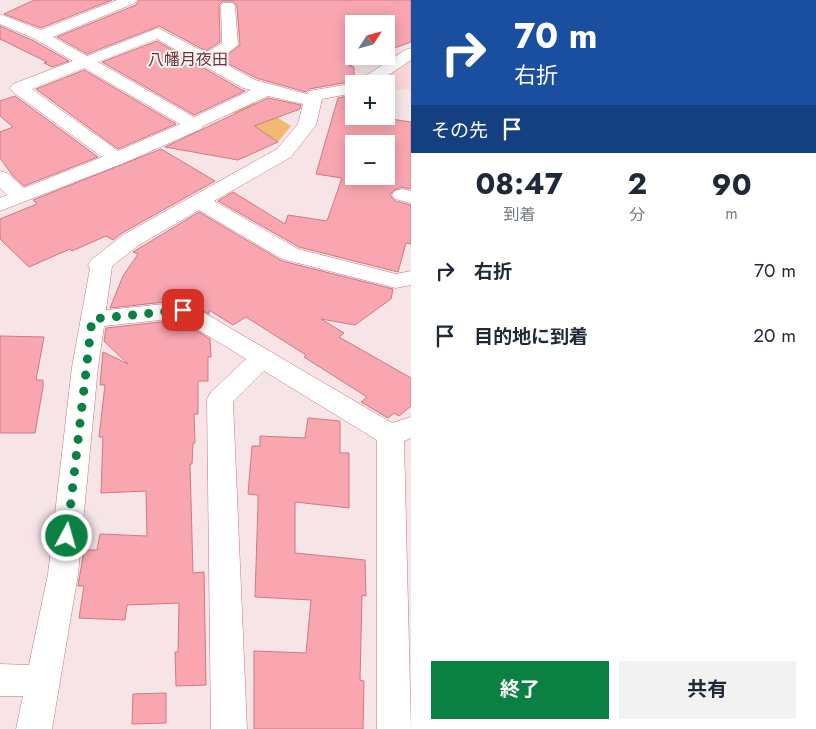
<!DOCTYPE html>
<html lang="ja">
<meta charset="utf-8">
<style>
body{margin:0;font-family:Jost,"Noto Sans JP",sans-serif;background:#f2f2f3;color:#1f2937;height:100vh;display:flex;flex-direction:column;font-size:19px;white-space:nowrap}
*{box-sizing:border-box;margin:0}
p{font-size:16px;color:#747a83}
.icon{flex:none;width:28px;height:28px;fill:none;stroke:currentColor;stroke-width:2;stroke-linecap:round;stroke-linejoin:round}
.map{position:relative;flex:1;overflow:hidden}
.sheet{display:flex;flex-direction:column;background:#fff;width:405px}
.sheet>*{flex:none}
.banner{background:#1a4fa0;color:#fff;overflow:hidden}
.needle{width:32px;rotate:54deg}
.fabs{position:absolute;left:345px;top:15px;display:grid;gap:10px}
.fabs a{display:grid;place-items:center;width:50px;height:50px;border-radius:0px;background:#fff;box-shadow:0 2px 12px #0003;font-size:25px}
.pin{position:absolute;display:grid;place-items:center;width:42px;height:42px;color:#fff;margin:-21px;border-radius:10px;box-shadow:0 2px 8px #0006}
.me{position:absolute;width:55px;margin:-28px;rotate:6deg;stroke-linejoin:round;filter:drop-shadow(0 0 4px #0008)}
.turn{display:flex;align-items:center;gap:18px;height:105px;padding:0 20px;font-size:22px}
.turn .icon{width:65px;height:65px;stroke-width:2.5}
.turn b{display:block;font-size:35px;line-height:42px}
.then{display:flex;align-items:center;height:48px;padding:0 20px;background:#0003;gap:10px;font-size:19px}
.eta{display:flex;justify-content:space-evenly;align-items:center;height:85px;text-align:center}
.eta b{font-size:30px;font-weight:700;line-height:35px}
.action{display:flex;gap:10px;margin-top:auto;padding:10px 20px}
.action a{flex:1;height:58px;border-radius:0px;background:#0b8043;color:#fff;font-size:20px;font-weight:700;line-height:58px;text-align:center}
.action a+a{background:#f2f2f3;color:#1f2937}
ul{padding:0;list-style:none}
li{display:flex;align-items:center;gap:15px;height:65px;padding:0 20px}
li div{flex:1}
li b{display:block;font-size:19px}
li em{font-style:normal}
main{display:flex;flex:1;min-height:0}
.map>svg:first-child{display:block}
.built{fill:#fad4d7}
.green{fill:#f2b972}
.building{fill:#f9a6b0;stroke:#ca7b85;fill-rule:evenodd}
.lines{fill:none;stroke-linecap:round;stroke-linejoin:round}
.street-casing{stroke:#c67782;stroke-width:1}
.street{fill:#fff;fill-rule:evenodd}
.route{stroke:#0b8043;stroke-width:9;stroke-dasharray:0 16.2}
.labels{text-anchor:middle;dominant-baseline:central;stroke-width:4;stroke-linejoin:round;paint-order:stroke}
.far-neighbourhood-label{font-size:16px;fill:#752f3c;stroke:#f6f6f6}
</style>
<main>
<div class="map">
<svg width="411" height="729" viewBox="0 0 411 729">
<rect width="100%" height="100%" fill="#f6e4e6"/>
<path class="built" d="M411 59V89L386 90V84H376Z"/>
<path class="green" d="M253 102 291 126 278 142 231 111Z"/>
<g class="building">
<path d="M34 0H112L41 28 4 14Z"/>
<path d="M139 0H411V42L386 51V24H354V56H371L369 57 371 58 349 66 354 67V81L309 89 306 92 256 78 221 60 240 45 237 6 233 1H223L219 5 220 42 206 51 159 26 87 54 57 37 136 5Z"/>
<path d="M0 26 34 41 69 61 52 67 44 63 47 62 0 39Z"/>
<path d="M157 41 242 90 245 91 194 115 102 62Z"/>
<path d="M84 70 176 124 118 149 36 89Z"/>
<path d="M354 95V116H371L411 122V189L401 187 394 190 390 195 395 201 411 205V244L406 243 398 272 299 247 218 201 233 192 285 224 288 215 327 221 342 178 316 174 338 98ZM354 144H386V176H354Z"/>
<path d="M15 96 98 157 24 186 13 176 0 158V132L13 127 0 116V101Z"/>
<path d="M268 98 301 105 300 109 254 126 278 142 238 160 165 147Z"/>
<path d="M161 149 215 181 122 233 113 240 106 236 72 251 70 249 29 267 0 239V219L37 204 33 200Z"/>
<path d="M199 212 282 261 393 289 391 299 355 325 321 319 344 333 339 337 411 378V406L399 416 394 413 388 418 361 402 367 397 304 357 306 355 246 317 233 325 209 310V314L183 300 110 308 123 276 138 254 133 252Z"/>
<path d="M179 320 210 339 211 357H208V381H198V414H194L195 443H193L192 464H190L193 573 204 572 206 685 176 686 175 652H178L179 603 127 605 125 620 79 618 84 586H78L84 550H97L100 534 147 536 146 491 101 493 103 437H99L105 385H100L103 352 128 364 104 341 106 328Z"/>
<path d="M0 336 44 337 36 380H43V387L35 433H0Z"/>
<path d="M308 418 340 421V453H349V508L295 502V553L365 560 366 596 362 595 360 680 364 681 363 729H254V651L306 653 311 600 255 597 258 505V495L248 494 252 446H260V436L305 438Z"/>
<path d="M166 693V723L132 724 133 694Z"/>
</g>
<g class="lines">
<defs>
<g id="street">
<path d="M117 0H137L135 3 53 37 87 56 158 28 206 53 222 43 221 6 223 3H233L235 6 238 45 218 60 255 80 307 94 309 91 315 90 355 83 405 50 411 48V60L375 84H354V93L322 99 316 125 291 157 214 201 298 249 396 274 411 271V285L396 288 282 259 199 210 139 245 112 266 106 310 183 302 191 305 392 423 411 417V438L404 441 411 729H377V440L264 371 233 402 247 729H211L207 399 211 392 246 359 179 318 104 326 98 367 78 574 52 729H16L23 696H0V664L29 665 48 574 72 367 90 268 88 265 91 260 123 235 277 149 298 124 303 104 268 96 203 126 201 129 124 163 0 211V198L7 195 0 188V171L7 173 24 188 102 157 13 92 10 88 13 84 73 61 35 39 0 24V14L41 30ZM157 39 243 88 251 90 194 117 98 62ZM84 68 180 124 118 151 32 89Z"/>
<path d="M402 189 411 191V203L395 199 392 195 395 191Z"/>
</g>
</defs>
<use href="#street" class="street-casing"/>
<use href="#street" class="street"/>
</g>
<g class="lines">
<path class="route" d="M67 536 92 319 183 310"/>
</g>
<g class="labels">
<g class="far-neighbourhood-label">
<text x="188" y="59">八幡月夜田</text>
</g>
</g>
</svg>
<div class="fabs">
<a><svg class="needle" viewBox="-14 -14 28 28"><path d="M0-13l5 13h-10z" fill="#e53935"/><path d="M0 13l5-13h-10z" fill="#747a83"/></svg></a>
<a>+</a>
<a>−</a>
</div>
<div class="pin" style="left:183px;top:310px;background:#d93025"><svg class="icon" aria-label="arrive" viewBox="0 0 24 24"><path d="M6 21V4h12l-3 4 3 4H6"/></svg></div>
<svg class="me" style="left:67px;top:536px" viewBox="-20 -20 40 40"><circle r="17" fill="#0b8043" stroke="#fff" stroke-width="3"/><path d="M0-11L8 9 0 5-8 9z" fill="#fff"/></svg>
</div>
<section class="sheet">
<div class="banner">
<div class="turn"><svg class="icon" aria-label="right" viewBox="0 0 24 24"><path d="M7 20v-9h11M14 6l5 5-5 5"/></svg><div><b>70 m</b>右折</div></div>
<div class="then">その先<svg class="icon" aria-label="arrive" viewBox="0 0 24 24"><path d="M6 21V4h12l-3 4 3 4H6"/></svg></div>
</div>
<div class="eta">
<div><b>08:47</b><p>到着</p></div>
<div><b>2</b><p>分</p></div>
<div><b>90</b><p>m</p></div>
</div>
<ul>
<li><svg class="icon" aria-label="right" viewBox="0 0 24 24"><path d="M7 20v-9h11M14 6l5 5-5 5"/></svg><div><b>右折</b></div><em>70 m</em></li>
<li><svg class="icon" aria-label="arrive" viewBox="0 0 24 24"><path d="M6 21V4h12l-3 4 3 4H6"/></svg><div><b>目的地に到着</b></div><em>20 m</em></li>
</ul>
<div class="action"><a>終了</a><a>共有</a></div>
</section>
</main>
